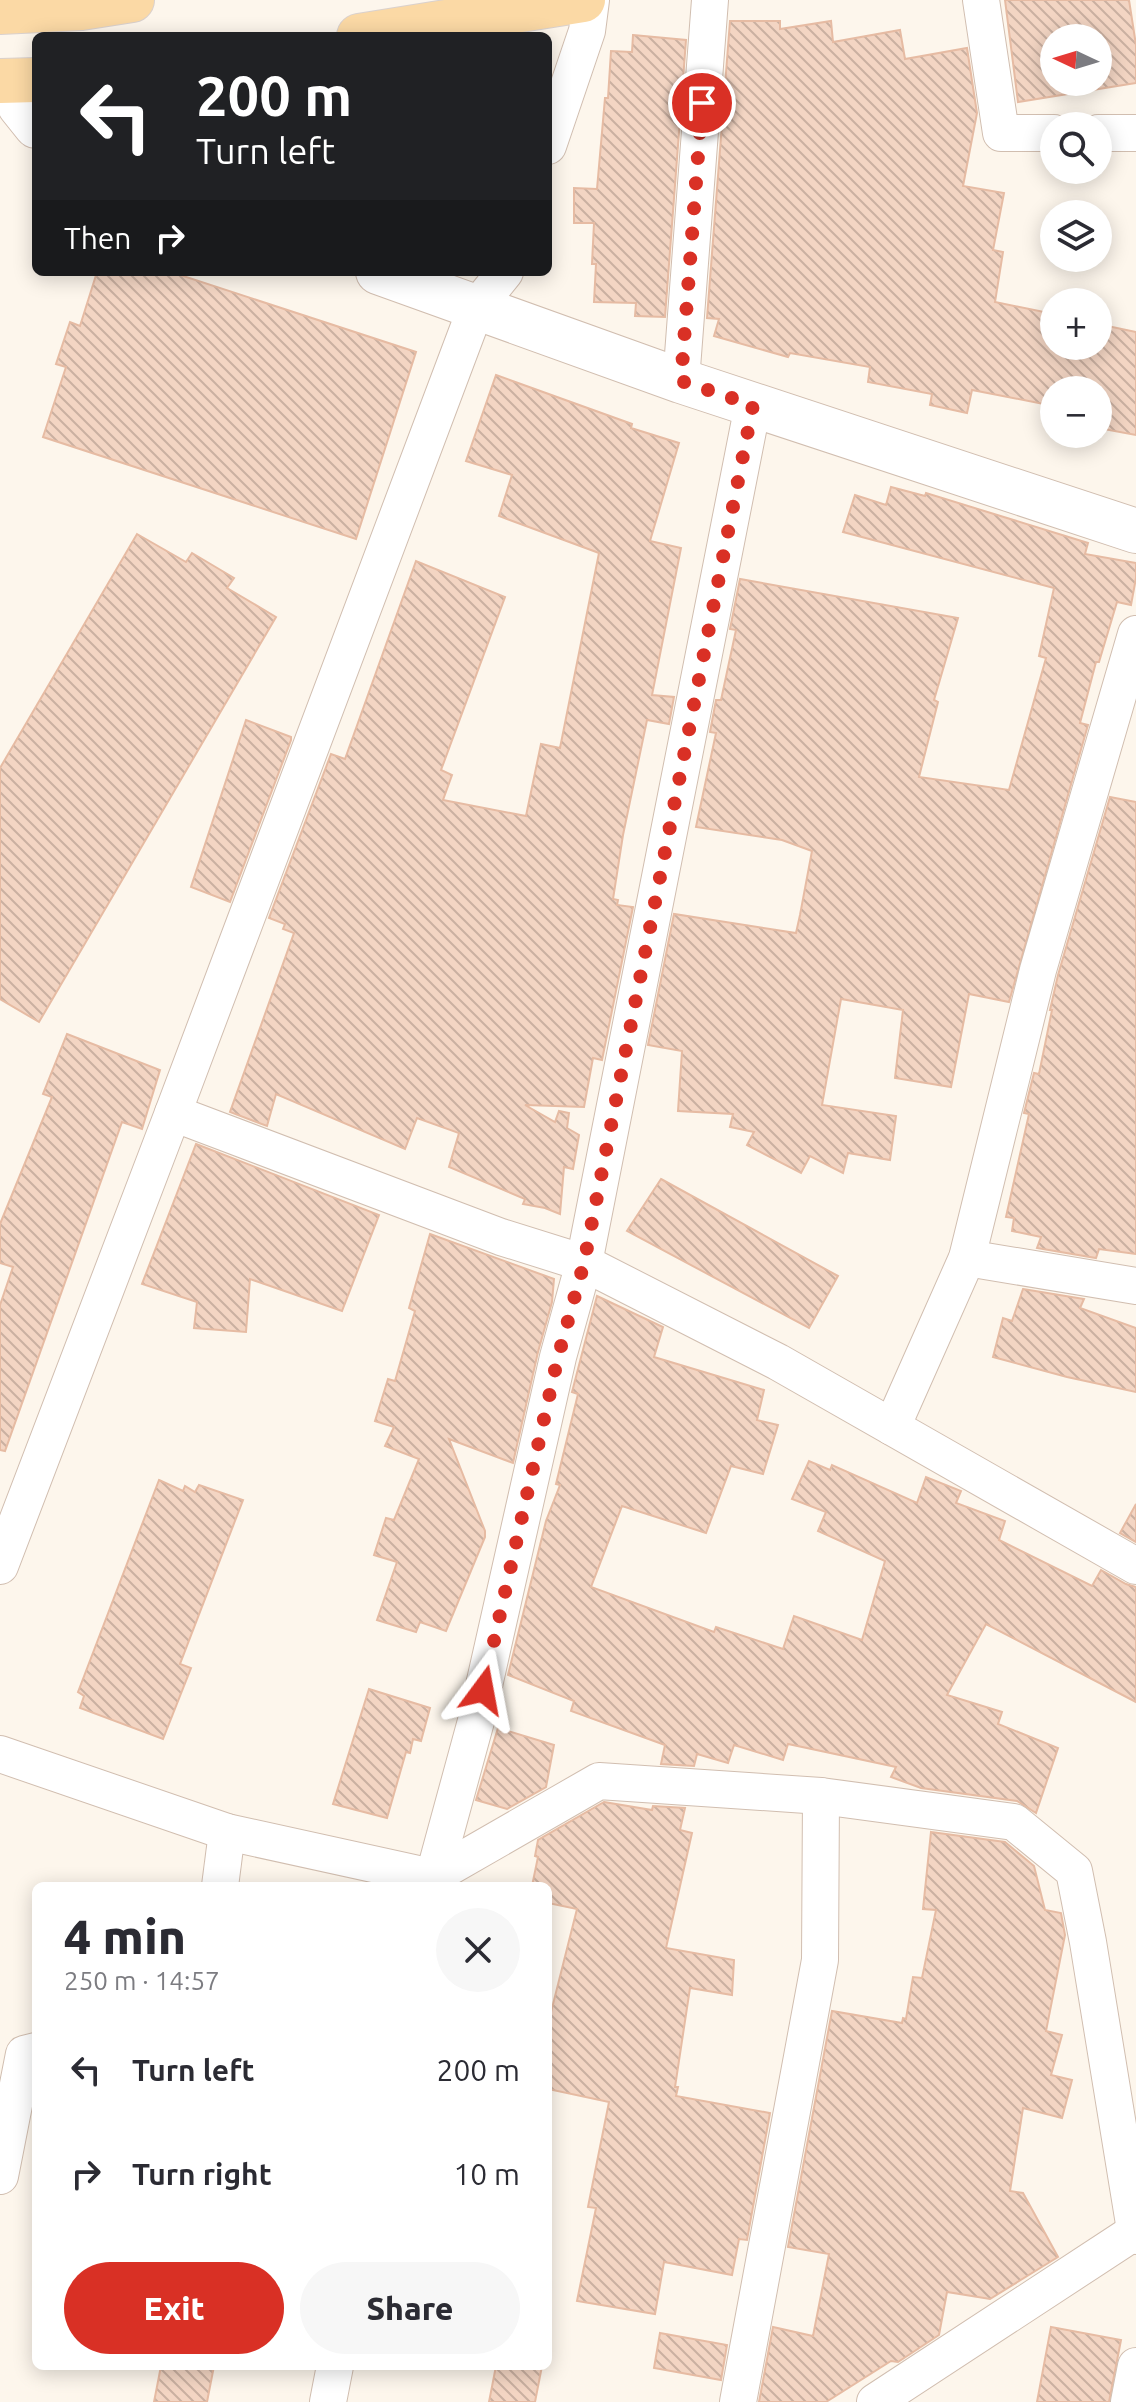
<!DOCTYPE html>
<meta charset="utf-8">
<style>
body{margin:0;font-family:Ubuntu,sans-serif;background:#f7f7f7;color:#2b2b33;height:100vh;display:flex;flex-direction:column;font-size:30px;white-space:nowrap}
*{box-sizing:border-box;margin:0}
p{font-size:26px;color:#7c7c81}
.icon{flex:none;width:44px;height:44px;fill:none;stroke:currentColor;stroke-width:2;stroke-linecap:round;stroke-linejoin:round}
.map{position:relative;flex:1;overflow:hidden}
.panel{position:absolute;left:32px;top:1882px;width:520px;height:488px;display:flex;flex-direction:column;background:#fff;border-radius:12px;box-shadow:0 4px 20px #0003}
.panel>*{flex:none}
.hud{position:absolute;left:32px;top:32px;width:520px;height:244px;border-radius:12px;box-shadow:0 4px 20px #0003;background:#202124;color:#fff;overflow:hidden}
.needle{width:52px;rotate:274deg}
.tools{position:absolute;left:1040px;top:24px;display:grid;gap:16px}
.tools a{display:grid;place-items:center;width:72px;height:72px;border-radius:50%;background:#fff;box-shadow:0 4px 20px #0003;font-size:40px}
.pin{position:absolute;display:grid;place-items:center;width:68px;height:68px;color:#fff;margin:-34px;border:4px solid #fff;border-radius:50%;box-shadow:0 2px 8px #0007}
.me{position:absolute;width:88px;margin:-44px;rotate:13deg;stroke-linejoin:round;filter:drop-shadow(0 0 6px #0008)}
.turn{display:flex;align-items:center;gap:28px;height:168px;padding:0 32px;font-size:36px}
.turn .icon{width:104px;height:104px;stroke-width:2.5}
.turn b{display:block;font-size:56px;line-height:68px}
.then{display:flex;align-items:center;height:76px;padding:0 32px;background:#0003;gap:16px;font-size:30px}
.round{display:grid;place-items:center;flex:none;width:84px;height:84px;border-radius:42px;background:#f7f7f7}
.head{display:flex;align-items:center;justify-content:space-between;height:136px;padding:0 32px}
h1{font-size:48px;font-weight:800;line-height:60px}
.cta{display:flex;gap:16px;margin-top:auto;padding:16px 32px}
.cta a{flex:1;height:92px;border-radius:48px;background:#d93025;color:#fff;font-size:32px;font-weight:800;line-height:92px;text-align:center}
.cta a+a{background:#f7f7f7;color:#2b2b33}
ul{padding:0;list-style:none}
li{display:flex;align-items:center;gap:24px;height:104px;padding:0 32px}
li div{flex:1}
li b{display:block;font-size:30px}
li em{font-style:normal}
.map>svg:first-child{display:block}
.building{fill:url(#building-back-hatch);stroke:#e6bba3;stroke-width:2;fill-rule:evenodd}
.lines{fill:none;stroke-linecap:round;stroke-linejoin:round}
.minor-casing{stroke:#d1beb0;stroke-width:38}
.tertiary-casing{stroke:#d1beb0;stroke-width:46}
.primary-casing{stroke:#dad1cd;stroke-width:46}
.minor{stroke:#fff;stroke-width:36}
.tertiary{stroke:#fff;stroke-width:44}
.primary{stroke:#fbd9a5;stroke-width:44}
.route{stroke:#d93025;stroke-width:14;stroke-dasharray:0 25.2}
</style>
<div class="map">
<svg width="1136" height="2402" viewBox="0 0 1136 2402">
<defs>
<pattern id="building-back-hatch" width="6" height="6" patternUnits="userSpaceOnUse" patternTransform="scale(2)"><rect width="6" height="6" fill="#f3d5c3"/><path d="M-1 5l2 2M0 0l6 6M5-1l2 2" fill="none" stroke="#cab0a1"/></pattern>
</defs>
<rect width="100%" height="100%" fill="#fdf6ec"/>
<g class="building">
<path d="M1005 0H1129L1136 45V83L1018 102ZM1054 38H1098V82H1054Z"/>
<path d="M730 21H780V29L831 21 833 42 900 30 905 59 967 48 977 113 963 186 1004 193 993 250 1003 252 995 302 1054 314V346H1098V324L1136 332V435L1098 428V390H1054V406L972 390 967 413 930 405 932 394 868 382 870 367 790 353 788 357 714 336 719 319 707 318Z"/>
<path d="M633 35 686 40 665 317 635 316 636 303 594 302 596 264H592L594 223H574V188L597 189 605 98H608L611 51 632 52Z"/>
<path d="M97 272H171L416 352 356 539 43 437 66 367 56 364 70 322 80 326Z"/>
<path d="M496 375 632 424 631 428 679 443 650 541 681 548 652 695 674 697 669 724 647 720 623 835 613 899 618 900 617 905 633 907 602 1060 593 1058 584 1107 525 1105 555 1122 559 1111 569 1113 567 1128 579 1135 573 1169 564 1167 560 1214 545 1208 523 1204 525 1199 449 1167 459 1133 417 1118 405 1149 276 1094 267 1126 230 1112 294 933 283 929 285 924 269 918 331 754 345 759 416 561 505 597 441 770 452 775 443 800 526 816 541 744 560 748 599 553 499 516 512 475 466 461Z"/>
<path d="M891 487 925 496 926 493 1088 543 1085 554 1136 563V578L1131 605 1117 602 1099 662H1096L1080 723 1088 725 1009 1002 969 994 951 1087 895 1078 903 1010 841 999 822 1105 896 1116 890 1160 848 1153 843 1173 810 1156 801 1173 747 1145 754 1132 730 1127 733 1114 678 1111 682 1051 648 1045 674 914 796 933 800 915 812 851 782 840 696 827 716 733 710 732 716 700H721L736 630 730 629 740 579 958 618 934 700 938 702 919 777 1009 790 1046 658 1039 656 1054 588 843 532 855 495 886 505Z"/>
<path d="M137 534 186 562 192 553 234 578 227 588 276 617 39 1022 0 999V768Z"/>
<path d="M246 720 291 737V740L230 902 191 887Z"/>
<path d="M1110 797 1136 802V1254L1099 1249 1096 1258 1037 1248 1041 1237 1012 1231 1014 1218 1006 1217 1029 1114 1024 1113 1034 1073 1039 1074 1052 1010H1050L1058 975Z"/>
<path d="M67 1034 160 1070 142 1129 122 1122 5 1451 0 1450V1305L13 1267 0 1263V1224L52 1097 43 1094Z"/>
<path d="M196 1144 379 1215 342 1311 250 1279 246 1332 194 1328 197 1302 142 1284Z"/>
<path d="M661 1179 838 1276 809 1328 627 1231Z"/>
<path d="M430 1234 554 1279 552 1302 538 1352 513 1463 449 1439 485 1531V1537L446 1631 420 1622 416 1632 377 1620 397 1562 374 1555 386 1518 394 1520 419 1459 385 1446 394 1427 375 1421 388 1379 395 1381 415 1311 409 1308Z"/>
<path d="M1023 1289 1084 1299 1080 1308 1136 1328V1392L1067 1377 993 1357 1003 1318 1012 1321Z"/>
<path d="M597 1296 663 1327 654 1357 764 1390 757 1420 778 1425 763 1474 731 1466 706 1533 622 1506 591 1587 714 1632 716 1627 783 1649 794 1616 862 1640 885 1561 818 1531 826 1512 792 1499 809 1461 830 1470 832 1465 917 1503 926 1477 961 1491 956 1503 1005 1521 999 1540 1092 1586 1101 1570 1126 1584 1136 1587V1702L986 1624 947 1695 1002 1712 998 1724 1058 1748 1036 1813 1017 1801 921 1788 891 1777 896 1767 788 1744 783 1760 734 1745 728 1763 697 1754 694 1766 661 1764 665 1745 571 1711 574 1701 508 1675 546 1521 560 1485 556 1484 578 1394 572 1392Z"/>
<path d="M159 1480 183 1491 185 1486 195 1492 199 1485 243 1500 180 1664 191 1668 163 1739 80 1708 84 1696 78 1692Z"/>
<path d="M1136 1504V1542L1120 1533Z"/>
<path d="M369 1689 430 1708 421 1741 413 1739 410 1753 406 1752 387 1818 333 1804Z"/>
<path d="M498 1728 554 1745 546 1787 507 1809 476 1800Z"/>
<path d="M604 1802 652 1810 653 1806 685 1808 680 1830 692 1833 666 1948 734 1960 732 1995 690 1988 675 2087H678L676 2096 770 2113 747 2240 739 2239 732 2275 664 2262 655 2314 577 2301 596 2208 588 2207 609 2102 548 2089V2024L577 1909 548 1903V1886H532L538 1857 535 1856 538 1840Z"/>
<path d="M931 1832 1005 1842 1034 1866 1045 1910 1061 1913 1065 1935 1046 2031 1062 2035 1051 2075 1072 2080 1062 2118 1023 2108 1010 2191 1023 2193 1058 2257 990 2299 947 2292 939 2335 898 2362 891 2361 826 2402H759L773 2327 813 2336 829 2254 788 2247 832 2011 902 2023 903 2018 906 2019 913 1977 922 1978 936 1910 923 1909Z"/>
<path d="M1051 2327 1121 2340 1109 2402H1037Z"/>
<path d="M660 2333 727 2345 721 2380 654 2368Z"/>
<path d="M161 2366H214L207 2402H154Z"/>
<path d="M496 2366H542L535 2402H489Z"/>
</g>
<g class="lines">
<defs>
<g id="minor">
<path d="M981 0 1001 133H1054"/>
<path d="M1098 133H1136"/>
<path d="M548 146 587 31 591 0"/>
<path d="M681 381 710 0"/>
<path d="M173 1113 501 1237 584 1263 778 1362 1136 1566"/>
<path d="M967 1258 1136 1286"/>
<path d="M892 1427 967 1258 1038 970 1136 634"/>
<path d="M0 1566 173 1113 476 308 505 272"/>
<path d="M0 1754 227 1832 432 1877 599 1781 821 1796 1014 1822 1074 1871 1088 1942 1136 2236"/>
<path d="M220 1886 227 1832"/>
<path d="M431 1886 476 1721 558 1357 584 1263 753 405"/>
<path d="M0 2176 24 2054 36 2051"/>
<path d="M328 2402 335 2366"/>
<path d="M738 2402 820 1960 821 1796"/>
<path d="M875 2402 1136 2231"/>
<path d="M1129 2402 1136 2366"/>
</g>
<g id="tertiary">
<path d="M7 81 20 106 36 126"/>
<path d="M378 272 681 381 1136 531"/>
</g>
<g id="primary">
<path d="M0 12 81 8 132 0"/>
<path d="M359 36 583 0"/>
<path d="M0 81 36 80"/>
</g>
</defs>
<use href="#minor" class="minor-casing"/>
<use href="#tertiary" class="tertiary-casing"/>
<use href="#primary" class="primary-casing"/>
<use href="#minor" class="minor"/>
<use href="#tertiary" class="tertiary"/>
<use href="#primary" class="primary"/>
</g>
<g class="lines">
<path class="route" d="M483 1690 558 1357 584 1263 753 405 681 381 702 103"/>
</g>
</svg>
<div class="tools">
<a><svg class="needle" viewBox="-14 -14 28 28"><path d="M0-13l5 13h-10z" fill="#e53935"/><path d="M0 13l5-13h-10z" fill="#7c7c81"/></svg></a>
<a><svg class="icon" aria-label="search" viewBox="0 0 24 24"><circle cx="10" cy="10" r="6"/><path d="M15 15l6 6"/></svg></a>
<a><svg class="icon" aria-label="layers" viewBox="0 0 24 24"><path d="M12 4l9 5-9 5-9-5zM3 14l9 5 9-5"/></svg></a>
<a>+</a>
<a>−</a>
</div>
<div class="pin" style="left:702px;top:103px;background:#d93025"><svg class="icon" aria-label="arrive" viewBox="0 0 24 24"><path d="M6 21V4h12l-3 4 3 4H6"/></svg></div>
<svg class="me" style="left:483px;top:1690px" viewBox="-20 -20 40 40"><path d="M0-17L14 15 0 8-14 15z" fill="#d93025" stroke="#fff" stroke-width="4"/></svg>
<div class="hud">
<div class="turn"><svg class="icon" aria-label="left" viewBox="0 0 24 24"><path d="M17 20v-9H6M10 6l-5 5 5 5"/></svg><div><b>200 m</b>Turn left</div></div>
<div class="then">Then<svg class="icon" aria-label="right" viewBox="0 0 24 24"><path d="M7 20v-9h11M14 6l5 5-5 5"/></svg></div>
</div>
<section class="panel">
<div class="head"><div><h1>4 min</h1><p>250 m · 14:57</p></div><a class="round"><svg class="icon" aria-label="close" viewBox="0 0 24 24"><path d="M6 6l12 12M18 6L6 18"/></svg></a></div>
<ul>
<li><svg class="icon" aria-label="left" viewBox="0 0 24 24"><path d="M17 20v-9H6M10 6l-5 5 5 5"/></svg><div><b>Turn left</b></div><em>200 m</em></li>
<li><svg class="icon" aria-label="right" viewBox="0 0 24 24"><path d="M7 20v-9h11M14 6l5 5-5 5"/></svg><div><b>Turn right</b></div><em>10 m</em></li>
</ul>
<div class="cta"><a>Exit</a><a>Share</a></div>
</section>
</div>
